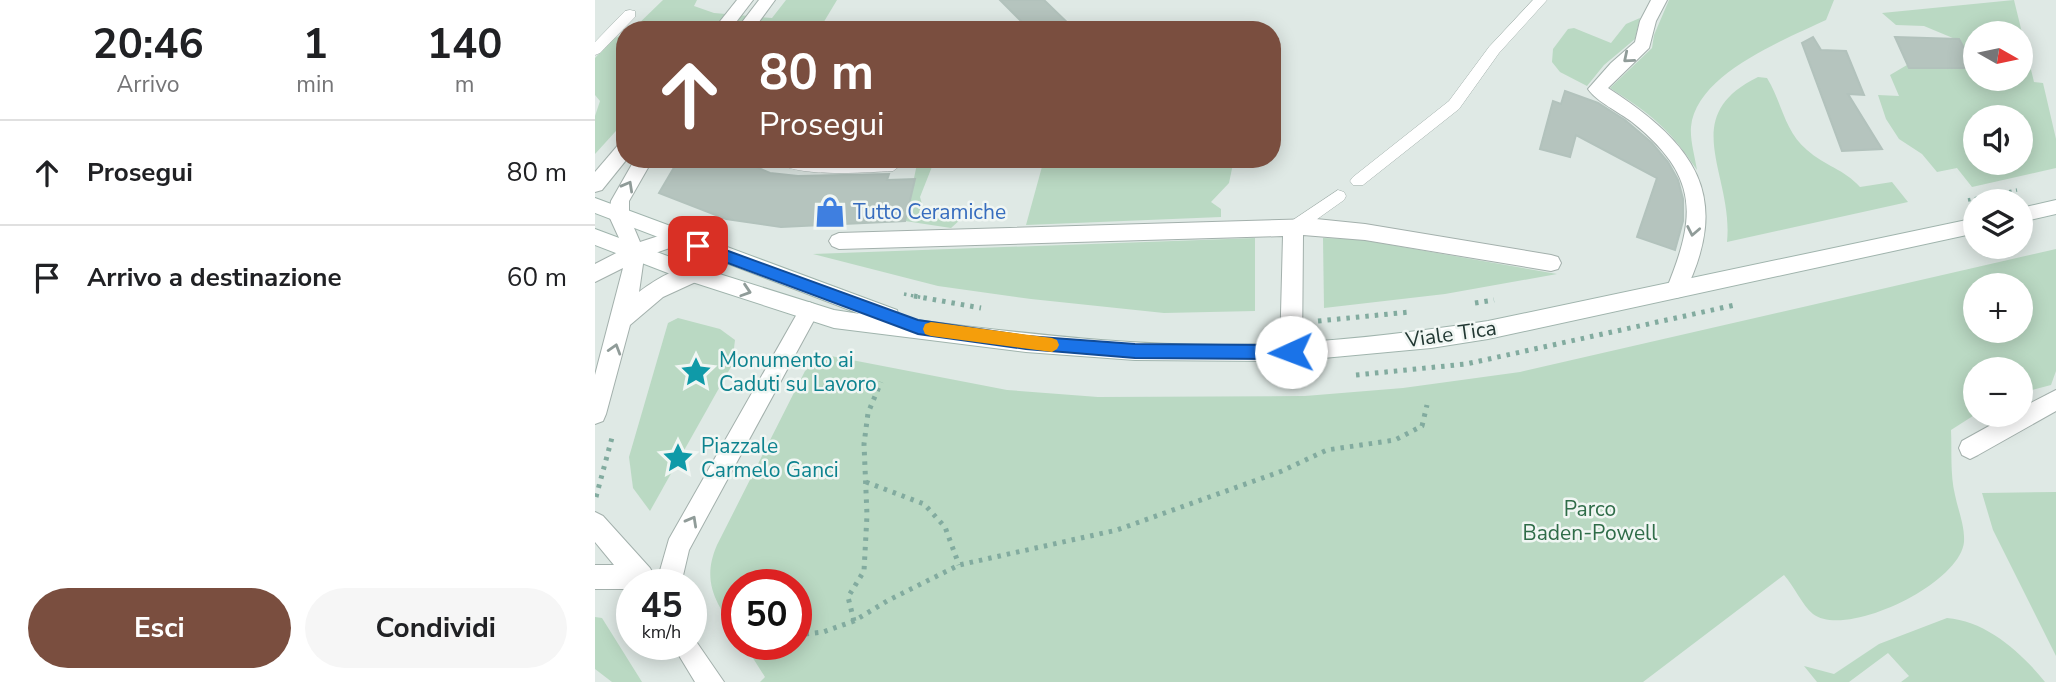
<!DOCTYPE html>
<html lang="it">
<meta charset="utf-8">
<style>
body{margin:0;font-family:"Nunito Sans",sans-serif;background:#f6f6f6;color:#202124;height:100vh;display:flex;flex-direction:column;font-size:26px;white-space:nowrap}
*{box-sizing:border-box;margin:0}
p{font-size:23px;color:#757577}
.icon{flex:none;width:38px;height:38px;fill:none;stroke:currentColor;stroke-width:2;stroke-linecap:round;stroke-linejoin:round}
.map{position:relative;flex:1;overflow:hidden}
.side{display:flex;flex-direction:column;background:#fff;width:595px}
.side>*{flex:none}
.guide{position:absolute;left:21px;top:21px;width:665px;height:147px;border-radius:28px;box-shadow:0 4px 18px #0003;background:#7a4e3f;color:#fff;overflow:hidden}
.needle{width:46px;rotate:99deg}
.fabs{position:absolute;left:1368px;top:21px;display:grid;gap:14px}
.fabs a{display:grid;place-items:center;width:70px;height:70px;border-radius:50%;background:#fff;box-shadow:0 4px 18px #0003;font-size:35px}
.speed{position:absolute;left:21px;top:569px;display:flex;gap:14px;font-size:35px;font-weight:700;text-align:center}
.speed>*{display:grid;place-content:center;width:91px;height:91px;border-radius:50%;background:#fff;box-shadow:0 4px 18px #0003;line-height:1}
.speed small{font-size:18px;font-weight:400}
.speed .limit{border:10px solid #d22;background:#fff;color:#111}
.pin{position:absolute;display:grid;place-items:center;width:60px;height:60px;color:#fff;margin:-30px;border-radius:14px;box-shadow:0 4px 10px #0006}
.me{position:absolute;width:77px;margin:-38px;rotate:268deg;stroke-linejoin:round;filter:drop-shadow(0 0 5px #0008)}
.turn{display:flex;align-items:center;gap:24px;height:147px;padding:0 28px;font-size:32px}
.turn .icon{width:91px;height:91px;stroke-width:2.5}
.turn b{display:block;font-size:49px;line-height:60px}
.eta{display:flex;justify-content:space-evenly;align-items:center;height:119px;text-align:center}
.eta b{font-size:42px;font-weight:700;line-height:49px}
.primary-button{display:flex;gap:14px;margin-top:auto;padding:14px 28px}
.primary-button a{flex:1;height:80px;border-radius:42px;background:#7a4e3f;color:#fff;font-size:28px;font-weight:700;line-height:80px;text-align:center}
.primary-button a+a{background:#f6f6f6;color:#202124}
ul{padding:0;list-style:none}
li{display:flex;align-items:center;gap:21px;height:105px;padding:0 28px;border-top:2px solid #e0e0e0}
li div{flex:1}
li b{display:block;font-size:26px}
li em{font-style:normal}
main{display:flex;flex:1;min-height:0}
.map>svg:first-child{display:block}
.green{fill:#bad9c3;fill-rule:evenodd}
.building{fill:#b5c4be;stroke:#b2c2bc;stroke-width:2}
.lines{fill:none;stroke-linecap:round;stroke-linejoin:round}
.service-casing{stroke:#a3b0ac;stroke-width:1}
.minor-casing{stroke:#a3b0ac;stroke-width:2}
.tertiary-casing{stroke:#a3b0ac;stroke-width:2}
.secondary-casing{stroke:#a0b4ad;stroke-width:2}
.path-far1{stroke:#82ab9f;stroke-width:3.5;stroke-dasharray:2.5 4.5;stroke-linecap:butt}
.path{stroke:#82ab9f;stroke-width:5;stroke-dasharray:3.5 6;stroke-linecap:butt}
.service{fill:#fff;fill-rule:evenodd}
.minor{fill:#fff;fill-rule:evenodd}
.tertiary{fill:#fff;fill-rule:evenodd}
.secondary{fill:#fff;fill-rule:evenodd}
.oneway{stroke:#909c99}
.route{fill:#1a73e8;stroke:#114b97;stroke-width:2}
.slow{fill:#f59e0b}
.labels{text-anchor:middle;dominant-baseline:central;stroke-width:5;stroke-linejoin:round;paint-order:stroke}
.shop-label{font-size:21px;fill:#366cbe;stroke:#f0f6f3;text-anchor:start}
.street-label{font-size:21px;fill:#223833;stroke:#f0f6f3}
.culture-label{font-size:21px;fill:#0d838f;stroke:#f0f6f3;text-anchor:start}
.park-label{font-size:21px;fill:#2f6c48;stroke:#f0f6f3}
</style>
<main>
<section class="side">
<div class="eta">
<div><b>20:46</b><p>Arrivo</p></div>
<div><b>1</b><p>min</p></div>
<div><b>140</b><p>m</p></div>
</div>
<ul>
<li><svg class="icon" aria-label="ahead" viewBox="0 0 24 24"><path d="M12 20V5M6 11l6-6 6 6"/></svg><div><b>Prosegui</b></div><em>80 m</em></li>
<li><svg class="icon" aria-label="arrive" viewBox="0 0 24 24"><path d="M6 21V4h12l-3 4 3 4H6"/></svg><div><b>Arrivo a destinazione</b></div><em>60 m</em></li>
</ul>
<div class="primary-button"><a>Esci</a><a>Condividi</a></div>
</section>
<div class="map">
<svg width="1461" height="682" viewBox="0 0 1461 682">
<rect width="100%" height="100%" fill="#dfe9e5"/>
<g class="green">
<path d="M68 0H102L99 6 119 13 177 18 191 0H242L224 30H37Z"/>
<path d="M1074 0H1239L1231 20C1189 40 1101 74 1096 127 1095 141 1100 157 1102 170 1074 128 1057 115 1015 88L1057 48 1059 35Z"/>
<path d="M1419 0 1439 82 1448 83 1461 139V168L1377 187 1362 168 1342 172 1327 154 1304 139 1291 119 1283 95 1304 96 1295 75 1312 65 1380 68 1365 41 1329 26 1301 25 1287 13ZM1381 33H1426V79H1381ZM1381 117H1426V163H1381Z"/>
<path d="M1045 18 1040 39 1009 65 992 86 965 72 957 62 958 49 973 29 979 28 1016 43 1031 24Z"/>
<path d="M30 33V121L0 154V116L5 101 0 95V58L18 39Z"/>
<path d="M1163 77 1172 78C1187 102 1189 131 1212 150 1230 166 1249 169 1265 187L1297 182 1313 202 1132 242C1139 174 1081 117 1163 77Z"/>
<path d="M323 159H340L325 197 329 211 341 218 366 219 356 228 310 221Z"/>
<path d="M514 159H639L634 183 616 202 626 209V217L431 225 448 163Z"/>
<path d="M660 238V311L569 313 436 299 343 286 218 254Z"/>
<path d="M728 238 762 239 962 274 850 294 729 308Z"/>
<path d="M1461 249V371L1456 385 1426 393V369H1381V414L1356 430C1357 451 1355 474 1360 495 1363 510 1370 526 1369 542 1365 584 1251 639 1218 614 1207 605 1199 586 1189 575L1048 682H165L170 677 149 644H201V584H142V634C121 603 106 582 122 545L210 371 226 358 236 356 412 390 503 397 710 396 808 388 925 372ZM1381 285H1426V331H1381Z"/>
<path d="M83 318 125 329 140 340 137 365 55 511 38 488 34 457 73 323Z"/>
<path d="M1461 492V656L1398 530 1387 493Z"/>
<path d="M0 617 7 618 47 682H17L0 669Z"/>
<path d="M1352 618C1391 621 1426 652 1450 682H1306L1314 676 1293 653 1254 682H1222L1209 666 1239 674 1284 644Z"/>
</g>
<g class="building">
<path d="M405 0H449L480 30H435Z"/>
<path d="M1218 37 1226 50 1251 51 1269 95 1253 94 1287 149 1247 151 1207 43Z"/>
<path d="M1300 37 1364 39 1380 68H1314Z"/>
<path d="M970 91 1003 103 1030 120 1057 143 1073 162 1083 180 1088 199V221L1080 250 1042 237 1062 178 981 135 975 157 945 149 958 101 966 104Z"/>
<path d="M84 159H143L175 173 203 176 294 174 292 180 320 179 310 221 186 227 131 219 64 193Z"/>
</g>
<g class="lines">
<defs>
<g id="service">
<path d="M938 0H952L904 53 864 109 768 185H758L755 181 758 177 854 101 894 47Z"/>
<path d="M35 10 40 11V17L5 53 0 55V42L30 11Z"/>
<path d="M179 159H217L238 163 298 159 306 165 298 171C273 172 194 179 179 159Z"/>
<path d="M743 190 749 192 751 196 749 200 704 232H692L690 228 692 224Z"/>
</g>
<g id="minor">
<path d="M1056 0H1072L1061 21 1054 48 1013 88C1099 144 1139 195 1088 296L1081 298 1074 296 1071 290C1102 215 1104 176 1037 122 1024 112 1002 102 993 89L1016 63 1040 42 1045 21Z"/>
<path d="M721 219 770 224 956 255 963 257 966 263 963 269 956 271 770 240 708 235 707 352 703 358 696 361 689 358 685 352 688 236 244 249 237 246 234 241 237 236 244 233Z"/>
<path d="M1461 390V411L1383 455 1375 459 1367 455 1364 448 1367 441 1414 415H1426V408Z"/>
</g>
<g id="tertiary">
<path d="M142 0H158L135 30H118Z"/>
<path d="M164 0H180L158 30H141Z"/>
<path d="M30 142 32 159 7 190 0 192V172L24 144Z"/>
<path d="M40 159H58L34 201V216L45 242 82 230 89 233 92 238 89 243 49 257 44 292C59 281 87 262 105 268L108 274 105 280 68 297 35 325 11 414 8 421 0 424V375L28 268 0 282V264L29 249 14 216 16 201Z"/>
<path d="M214 302 221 305 224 311 94 550 86 584H37V589H0V565H19L0 542V512L8 516 55 568 62 581 74 539 207 305Z"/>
<path d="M96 634 129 682H100L77 644H96Z"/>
</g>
<g id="secondary">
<path d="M0 198 302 310 304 318C434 334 566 351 697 343 763 339 828 331 893 321L1381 218V233L893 339 836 348 696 361 540 360 431 352 239 328 91 280 0 245V229L102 267 239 310 265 314 0 213Z"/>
<path d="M1461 200V214L1426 222V208Z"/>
</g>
</defs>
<use href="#service" class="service-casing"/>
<use href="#minor" class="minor-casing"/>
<use href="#tertiary" class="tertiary-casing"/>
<use href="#secondary" class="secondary-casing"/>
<g class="path-far1">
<path d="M1373 200 1422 190"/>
<path d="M309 294 329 298"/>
</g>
<g class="path">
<path d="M319 296 386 308"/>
<path d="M880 303 899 300"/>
<path d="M723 321 815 312"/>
<path d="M761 375 871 364 1140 305"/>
<path d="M271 482 329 504 350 527 364 565"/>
<path d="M1 497 18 434"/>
<path d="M259 621 253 597 269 571 272 515 269 444 273 413 286 382"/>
<path d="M201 635 228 632 259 621 292 601 364 565 522 530 687 471 732 450 800 440 827 426 832 405"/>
</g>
<use href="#service" class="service"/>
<use href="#minor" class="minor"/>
<use href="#tertiary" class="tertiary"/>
<use href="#secondary" class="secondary"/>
</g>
<defs><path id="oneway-chevron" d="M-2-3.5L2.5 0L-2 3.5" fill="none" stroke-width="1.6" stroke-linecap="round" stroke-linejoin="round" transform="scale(1.75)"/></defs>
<g class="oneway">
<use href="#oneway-chevron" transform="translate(1033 58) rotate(140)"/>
<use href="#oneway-chevron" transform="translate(33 186) rotate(-61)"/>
<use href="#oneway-chevron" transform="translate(1098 231) rotate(101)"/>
<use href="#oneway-chevron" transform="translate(151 291) rotate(18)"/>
<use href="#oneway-chevron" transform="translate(20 349) rotate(-73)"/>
<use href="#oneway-chevron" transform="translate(97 521) rotate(-61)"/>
</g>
<path class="route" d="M103 240 323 320 431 336 540 344 696 345 701 347 704 352 701 356 696 359 540 358 431 349 323 334 98 250 96 246 98 241Z"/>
<path class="slow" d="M336 322 457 338 462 340 464 345 462 349 457 352 336 336 330 334 328 329 330 324Z"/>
<defs>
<symbol id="shop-bare" viewBox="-9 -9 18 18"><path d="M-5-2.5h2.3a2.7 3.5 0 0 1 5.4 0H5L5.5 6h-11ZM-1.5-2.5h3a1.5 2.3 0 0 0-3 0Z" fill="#3f7fe0" stroke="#f0f6f3" stroke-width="2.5" paint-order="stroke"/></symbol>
<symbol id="sight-bare" viewBox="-9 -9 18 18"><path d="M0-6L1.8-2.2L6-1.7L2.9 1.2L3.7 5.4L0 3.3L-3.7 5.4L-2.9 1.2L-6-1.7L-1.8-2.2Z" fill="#0f9aa8" stroke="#f0f6f3" stroke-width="2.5" paint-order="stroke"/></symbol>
</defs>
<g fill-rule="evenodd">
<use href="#shop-bare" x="213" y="190" width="44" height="44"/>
<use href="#sight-bare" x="79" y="350" width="44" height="44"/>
<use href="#sight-bare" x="61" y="436" width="44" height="44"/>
</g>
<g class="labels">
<g class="shop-label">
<text x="258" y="212">Tutto Ceramiche</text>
</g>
<g class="street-label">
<text transform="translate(856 334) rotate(-8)">Viale Tica</text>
</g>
<g class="culture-label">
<text x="124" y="360">Monumento ai<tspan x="124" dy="24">Caduti su Lavoro</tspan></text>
<text x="106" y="446">Piazzale<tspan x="106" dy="24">Carmelo Ganci</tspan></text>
</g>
<g class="park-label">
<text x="995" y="509">Parco<tspan x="995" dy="24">Baden-Powell</tspan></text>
</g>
</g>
</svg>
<div class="fabs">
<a><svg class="needle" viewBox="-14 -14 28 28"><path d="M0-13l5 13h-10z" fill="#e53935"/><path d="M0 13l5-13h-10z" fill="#757577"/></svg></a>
<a><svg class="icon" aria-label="sound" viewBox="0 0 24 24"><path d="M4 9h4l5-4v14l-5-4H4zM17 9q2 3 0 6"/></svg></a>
<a><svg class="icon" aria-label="layers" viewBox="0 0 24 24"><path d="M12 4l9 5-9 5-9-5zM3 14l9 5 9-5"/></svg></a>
<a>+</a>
<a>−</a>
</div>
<div class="speed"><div>45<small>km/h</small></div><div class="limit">50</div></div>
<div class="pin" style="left:103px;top:246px;background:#d93025"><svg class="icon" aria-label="arrive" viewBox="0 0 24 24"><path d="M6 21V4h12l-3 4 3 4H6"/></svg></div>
<svg class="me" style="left:696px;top:352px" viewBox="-20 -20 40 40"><circle r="19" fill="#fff"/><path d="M0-13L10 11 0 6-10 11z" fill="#1a73e8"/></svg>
<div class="guide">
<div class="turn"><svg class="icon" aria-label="ahead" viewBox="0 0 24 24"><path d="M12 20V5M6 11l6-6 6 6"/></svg><div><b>80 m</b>Prosegui</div></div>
</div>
</div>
</main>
